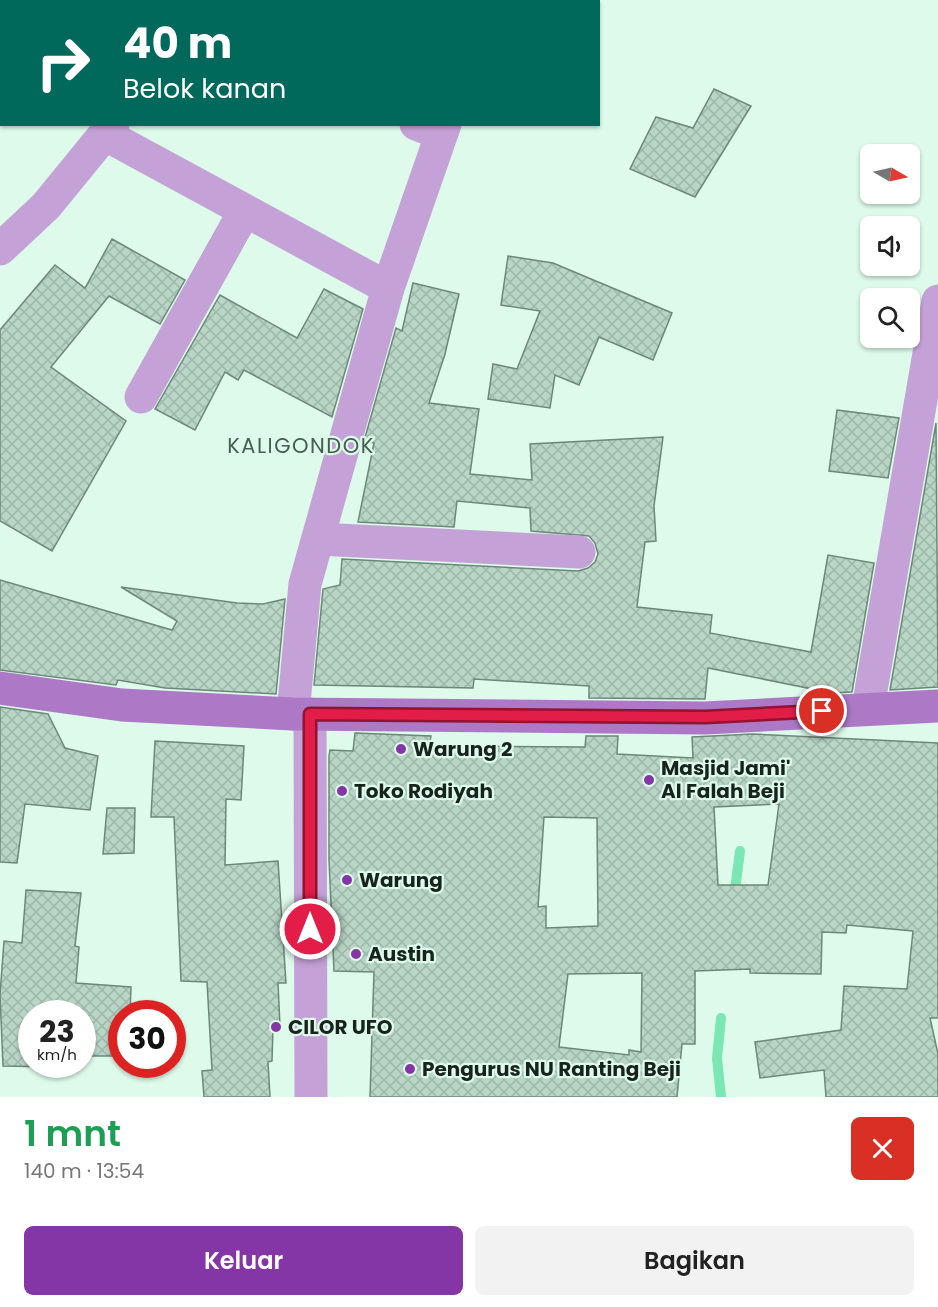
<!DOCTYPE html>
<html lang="id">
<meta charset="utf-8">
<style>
body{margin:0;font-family:Poppins,sans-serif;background:#f2f2f2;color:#222;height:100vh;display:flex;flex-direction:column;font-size:22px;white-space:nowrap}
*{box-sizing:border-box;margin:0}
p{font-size:20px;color:#767676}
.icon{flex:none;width:33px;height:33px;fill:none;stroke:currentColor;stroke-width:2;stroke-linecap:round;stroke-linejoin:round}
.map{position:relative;height:1097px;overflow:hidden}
.details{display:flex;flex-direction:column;background:#fff;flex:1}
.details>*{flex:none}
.top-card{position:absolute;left:0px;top:0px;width:600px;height:126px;box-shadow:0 2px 4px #0004;background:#00695c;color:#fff;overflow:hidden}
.needle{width:39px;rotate:99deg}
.fabs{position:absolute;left:860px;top:144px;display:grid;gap:12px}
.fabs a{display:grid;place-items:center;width:60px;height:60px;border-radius:9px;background:#fff;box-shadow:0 2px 4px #0004;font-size:30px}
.speed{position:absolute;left:18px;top:1000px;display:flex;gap:12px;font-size:30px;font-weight:700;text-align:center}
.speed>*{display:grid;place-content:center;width:78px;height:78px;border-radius:50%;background:#fff;box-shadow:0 2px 4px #0004;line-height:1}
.speed small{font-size:15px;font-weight:400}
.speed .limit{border:9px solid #d22;background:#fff;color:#111}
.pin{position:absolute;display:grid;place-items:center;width:51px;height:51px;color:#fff;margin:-26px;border:3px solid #fff;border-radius:50%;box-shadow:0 2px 6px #0007}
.me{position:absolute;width:66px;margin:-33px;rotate:0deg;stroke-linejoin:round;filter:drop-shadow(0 0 4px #0008)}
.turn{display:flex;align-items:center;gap:21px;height:126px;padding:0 24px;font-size:27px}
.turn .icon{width:78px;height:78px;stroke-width:2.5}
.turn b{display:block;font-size:42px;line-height:51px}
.round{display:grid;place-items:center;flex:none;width:63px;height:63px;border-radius:9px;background:#f2f2f2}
.head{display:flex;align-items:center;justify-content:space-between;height:102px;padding:0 24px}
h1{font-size:36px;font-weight:600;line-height:45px;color:#1e9e55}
.cta{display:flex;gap:12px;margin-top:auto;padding:12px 24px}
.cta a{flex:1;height:69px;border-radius:9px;background:#8436a6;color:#fff;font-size:24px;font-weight:600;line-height:69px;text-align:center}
.cta a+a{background:#f2f2f2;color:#222}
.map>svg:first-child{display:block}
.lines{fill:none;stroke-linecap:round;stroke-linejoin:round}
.stream{stroke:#7ae7b5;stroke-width:10}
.building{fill:url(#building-cross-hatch);stroke:#6d887a;stroke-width:1.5;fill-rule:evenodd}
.street{stroke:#c4a1d6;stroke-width:33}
.secondary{stroke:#ad79c7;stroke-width:33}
.route-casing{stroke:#92132f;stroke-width:15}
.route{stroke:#e11d48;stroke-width:10}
.poi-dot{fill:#8436a6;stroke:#ddfaea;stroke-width:2}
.labels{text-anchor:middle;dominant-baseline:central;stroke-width:4.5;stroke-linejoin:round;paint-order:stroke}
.poi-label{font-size:20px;font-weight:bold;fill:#18231d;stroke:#ddfaea;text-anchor:start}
.neighbourhood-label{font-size:21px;letter-spacing:1.5px;fill:#455e51;stroke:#ddfaea}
</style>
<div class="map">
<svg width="938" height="1097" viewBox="0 0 938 1097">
<defs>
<pattern id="building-cross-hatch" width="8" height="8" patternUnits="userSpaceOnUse" patternTransform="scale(1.5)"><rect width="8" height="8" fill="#b8d5c5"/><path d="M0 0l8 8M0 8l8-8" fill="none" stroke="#9db7a9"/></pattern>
</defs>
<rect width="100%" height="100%" fill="#ddfaea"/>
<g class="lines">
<g class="stream">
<path d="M734 898 740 851"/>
<path d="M721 1097 717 1058 721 1018"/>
</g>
</g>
<g class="building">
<path d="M714 89 751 106 695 197 630 169 656 117 693 128Z"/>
<path d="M112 239 185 280 160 324 109 296 51 367 126 421 52 551 0 521V330L55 265 85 288Z"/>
<path d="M508 256 553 263 672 313 653 360 599 337 579 385 555 375 550 408 488 399 493 364 517 369 540 311 501 305Z"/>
<path d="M413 283 459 294 445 354 429 403 479 409 470 474 532 480 530 444 663 437 654 506 656 541 645 542 637 607 712 615 710 633 811 652 828 555 874 563 852 692 832 693 708 668 705 699 589 698V686L474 679 473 688 314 685 323 589 340 585 342 559 578 571 588 568 595 562 598 554 595 543 589 536 531 531 530 508 457 501 454 527 358 522 374 443 364 441 396 328 402 331Z"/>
<path d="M324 289 363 309 332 417 244 370 238 380 225 372 195 430 155 409 220 295 297 338Z"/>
<path d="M837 410 899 418 888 478 829 471Z"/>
<path d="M936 423 938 687 890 690Z"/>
<path d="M0 580 172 630 177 621 121 587 237 603 263 604 285 599 276 694 165 688 118 680 116 685 0 670Z"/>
<path d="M0 707 48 714 65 748 98 756 90 810 25 804 17 863 0 862Z"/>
<path d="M355 733 431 736 429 746 585 747 586 736H618L617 754 693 758 692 737 753 734 938 743V1018H930L938 1054V1097H826L824 1070 760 1078 755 1042 841 1030 844 986 907 989 913 931 847 925 846 933 822 932 821 974 750 973V969L695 971V1044H682L677 1097H370L374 972 334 971 329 860V756L330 750 353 751ZM779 804 768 885H718L714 807ZM544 817 597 818 598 926 546 928V906L538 907ZM642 973 641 1052 629 1050V1055L559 1047 568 974Z"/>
<path d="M155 741 244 746 241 800 226 799 225 865 278 861 286 983H278L280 1026 273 1028 272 1061 268 1062 270 1097H204L202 1071 212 1070 207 982 181 981 174 817H151Z"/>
<path d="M107 808H135L134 853 103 854Z"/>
<path d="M26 890 81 893 75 946 79 947 76 983 131 987 130 1014H122V1056H82V1014H32V1065H54L53 1067 3 1066 0 995 4 941 22 943Z"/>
</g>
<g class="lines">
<g class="street">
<path d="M169 2 170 0"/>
<path d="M493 2V0"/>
<path d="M416 124 441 134"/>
<path d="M106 135 388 288"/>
<path d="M0 249 46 206 113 124"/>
<path d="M141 397 244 212"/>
<path d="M318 539 579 552"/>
<path d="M868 708 938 301"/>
<path d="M293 714 305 584 388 288 445 124"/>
<path d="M310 714 311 1097"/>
</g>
<path class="secondary" d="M0 688 122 705 293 714 705 718 938 706"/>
</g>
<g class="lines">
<defs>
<path id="route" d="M310 929V714L705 717 822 711"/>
</defs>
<use href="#route" class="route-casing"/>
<use href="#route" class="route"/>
</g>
<g class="poi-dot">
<circle cx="401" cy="749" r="6"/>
<circle cx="649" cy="780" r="6"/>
<circle cx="342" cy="791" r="6"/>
<circle cx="347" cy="880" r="6"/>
<circle cx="356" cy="954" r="6"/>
<circle cx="276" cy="1027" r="6"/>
<circle cx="410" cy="1069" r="6"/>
</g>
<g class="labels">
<g class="poi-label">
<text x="413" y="749">Warung 2</text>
<text x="661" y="768">Masjid Jami'<tspan x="661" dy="23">Al Falah Beji</tspan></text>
<text x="354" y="791">Toko Rodiyah</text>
<text x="359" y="880">Warung</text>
<text x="368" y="954">Austin</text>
<text x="288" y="1027">CILOR UFO</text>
<text x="422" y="1069">Pengurus NU Ranting Beji</text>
</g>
<g class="neighbourhood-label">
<text x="301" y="445">KALIGONDOK</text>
</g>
</g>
</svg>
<div class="fabs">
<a><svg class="needle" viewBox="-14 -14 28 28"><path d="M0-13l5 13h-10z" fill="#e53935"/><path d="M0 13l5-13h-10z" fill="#767676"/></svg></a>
<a><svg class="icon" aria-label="sound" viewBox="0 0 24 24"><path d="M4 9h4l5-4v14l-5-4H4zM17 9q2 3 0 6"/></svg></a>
<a><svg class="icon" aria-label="search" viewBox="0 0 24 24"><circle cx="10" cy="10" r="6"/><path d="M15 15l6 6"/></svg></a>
</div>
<div class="speed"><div>23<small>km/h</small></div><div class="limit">30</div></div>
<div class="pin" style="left:822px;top:711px;background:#d93025"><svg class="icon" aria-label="arrive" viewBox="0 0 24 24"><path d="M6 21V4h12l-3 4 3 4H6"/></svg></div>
<svg class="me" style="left:310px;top:929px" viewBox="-20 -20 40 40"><circle r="17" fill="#e11d48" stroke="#fff" stroke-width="3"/><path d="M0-11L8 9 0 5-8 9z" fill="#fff"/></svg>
<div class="top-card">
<div class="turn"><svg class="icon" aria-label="right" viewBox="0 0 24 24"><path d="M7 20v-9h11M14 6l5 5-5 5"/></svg><div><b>40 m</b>Belok kanan</div></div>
</div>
</div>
<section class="details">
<div class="head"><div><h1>1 mnt</h1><p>140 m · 13:54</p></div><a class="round" style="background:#d93025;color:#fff"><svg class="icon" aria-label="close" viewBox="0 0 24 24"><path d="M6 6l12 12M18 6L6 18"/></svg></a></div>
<div class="cta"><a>Keluar</a><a>Bagikan</a></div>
</section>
